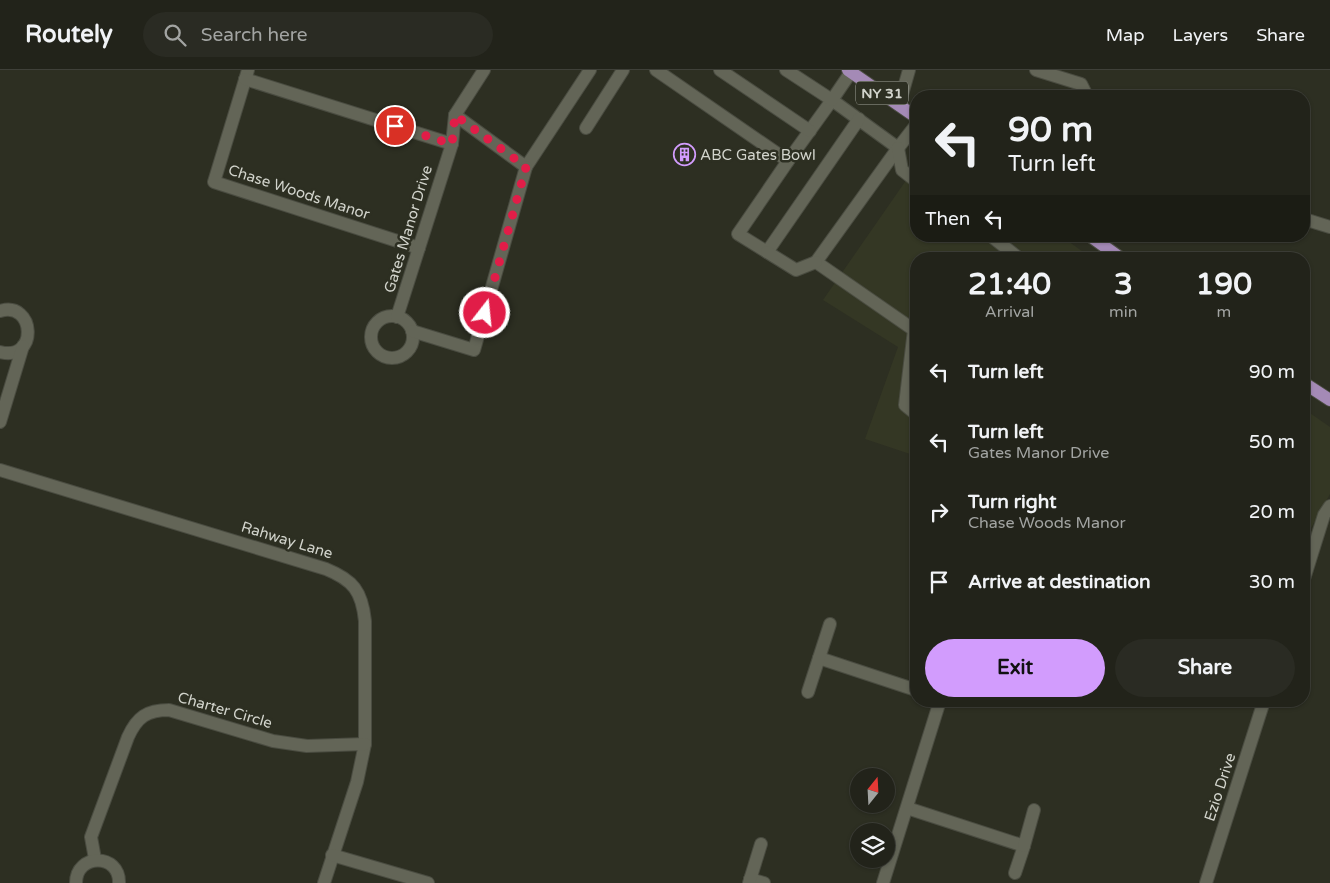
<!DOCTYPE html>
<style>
body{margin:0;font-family:"Varela Round",sans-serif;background:#2a2b23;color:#f1f3f6;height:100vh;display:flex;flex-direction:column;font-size:19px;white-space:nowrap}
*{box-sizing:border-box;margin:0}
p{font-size:16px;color:#a2a4a2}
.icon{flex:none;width:28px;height:28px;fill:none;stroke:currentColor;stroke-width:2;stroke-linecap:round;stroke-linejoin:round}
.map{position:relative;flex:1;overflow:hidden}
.side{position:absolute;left:910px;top:182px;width:400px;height:455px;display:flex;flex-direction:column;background:#22231a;border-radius:20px;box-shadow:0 1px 4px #0004,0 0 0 1px #3f4039}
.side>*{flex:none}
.hud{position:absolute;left:910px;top:20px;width:400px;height:152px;border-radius:20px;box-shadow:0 1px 4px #0004,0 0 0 1px #3f4039;background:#22231a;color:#f1f3f6;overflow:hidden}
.needle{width:32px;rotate:18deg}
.buttons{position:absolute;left:850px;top:698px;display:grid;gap:10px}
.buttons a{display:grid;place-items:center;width:45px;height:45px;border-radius:50%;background:#22231a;box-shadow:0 1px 4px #0004,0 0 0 1px #3f4039;font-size:25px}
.pin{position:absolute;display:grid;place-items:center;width:42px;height:42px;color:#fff;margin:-21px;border:2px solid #fff;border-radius:50%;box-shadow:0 1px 5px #0007}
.me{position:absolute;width:55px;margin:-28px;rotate:16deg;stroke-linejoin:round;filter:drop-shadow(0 0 4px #0008)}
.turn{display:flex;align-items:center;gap:18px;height:105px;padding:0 15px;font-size:22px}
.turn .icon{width:65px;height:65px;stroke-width:2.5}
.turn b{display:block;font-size:35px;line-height:42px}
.then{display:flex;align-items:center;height:48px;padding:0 15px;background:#0003;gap:10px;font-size:19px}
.eta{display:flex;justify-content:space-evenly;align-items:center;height:85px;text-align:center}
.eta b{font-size:30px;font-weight:700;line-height:35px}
.button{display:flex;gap:10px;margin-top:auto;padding:10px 15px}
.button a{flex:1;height:58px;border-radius:30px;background:#d29cfd;color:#111;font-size:20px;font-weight:700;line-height:58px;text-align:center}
.button a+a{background:#2a2b23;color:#f1f3f6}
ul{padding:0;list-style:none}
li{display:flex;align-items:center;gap:15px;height:70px;padding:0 15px}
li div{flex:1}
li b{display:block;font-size:19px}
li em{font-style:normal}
header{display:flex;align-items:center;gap:30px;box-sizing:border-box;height:70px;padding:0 25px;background:#22231a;border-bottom:1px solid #3f4039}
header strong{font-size:24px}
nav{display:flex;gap:28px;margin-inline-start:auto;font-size:18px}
.search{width:350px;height:45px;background:#2a2b23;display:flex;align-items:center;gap:12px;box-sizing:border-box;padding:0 18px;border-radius:28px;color:#a2a4a2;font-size:19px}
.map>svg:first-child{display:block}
.built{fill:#343724}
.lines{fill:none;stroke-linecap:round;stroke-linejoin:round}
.minor-casing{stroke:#4a4c41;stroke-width:14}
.major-casing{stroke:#4a4c41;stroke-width:14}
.minor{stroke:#636557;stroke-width:12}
.major{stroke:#a48ab6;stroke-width:12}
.route{stroke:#e11d48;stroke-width:9;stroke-dasharray:0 16.2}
.labels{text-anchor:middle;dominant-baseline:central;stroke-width:5;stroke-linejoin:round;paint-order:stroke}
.shield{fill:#2d2f22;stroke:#a0a299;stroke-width:1}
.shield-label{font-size:14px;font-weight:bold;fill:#d2d4cc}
.poi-label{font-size:15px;fill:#d2d4cc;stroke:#2d2f22;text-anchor:start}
.street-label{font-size:15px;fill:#d2d4cc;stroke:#2d2f22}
</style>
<header>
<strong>Routely</strong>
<div class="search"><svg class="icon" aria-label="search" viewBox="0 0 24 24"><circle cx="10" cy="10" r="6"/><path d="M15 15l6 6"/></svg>Search here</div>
<nav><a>Map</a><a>Layers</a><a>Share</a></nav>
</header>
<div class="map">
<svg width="1330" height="813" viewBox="0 0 1330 813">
<rect width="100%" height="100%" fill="#2d2f22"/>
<g class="built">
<path d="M916 96V166H1061L1093 189H916V386L865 369 898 277 823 230Z"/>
<path d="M1304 339 1330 357V424L1306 467 1304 466Z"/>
</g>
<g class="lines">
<defs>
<g id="minor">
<path d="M248 0 214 112 419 178"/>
<path d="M656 0 788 91 832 30 898 78 916 55"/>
<path d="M720 0 810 61"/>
<path d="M786 0 832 30 851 2"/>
<path d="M1036 0 1081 14 1087 26"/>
<path d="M245 9 452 74"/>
<path d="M899 35 909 0"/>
<path d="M455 45 526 97 590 0"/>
<path d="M586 58 623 0"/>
<path d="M898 78 816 192 914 260 905 335 916 344"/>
<path d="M898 78 902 100 916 111"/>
<path d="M788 91 738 164 767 182 859 49"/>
<path d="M1304 149 1330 157"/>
<path d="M991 166 1020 189"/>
<path d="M767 182 796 200 816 192"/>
<path d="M0 241C35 230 39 292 0 282"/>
<circle cx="392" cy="267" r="21"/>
<path d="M397 247 452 74 455 45 484 0"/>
<path d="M412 261 474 280 526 97"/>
<path d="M0 352 23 276"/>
<path d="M0 400 326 499C353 510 362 521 365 551V674L357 712 324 813"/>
<path d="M1304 509 1324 445 1330 436"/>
<path d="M819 588 916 620"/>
<path d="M808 622 830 554"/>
<path d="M907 738 1024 776 1015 803"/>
<path d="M1024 776 1034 740"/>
<path d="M332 785 428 813"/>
<path d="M95 789 91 767 128 667C137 647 147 640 169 640L273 671 307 676 365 674"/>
<path d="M750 809 764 813"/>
<path d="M76 813C76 783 120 783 119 813"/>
<path d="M749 813 761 774"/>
<path d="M883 813 939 634 937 631"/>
<path d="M1206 813 1264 631"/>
</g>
<g id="major">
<path d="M848 0 916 47"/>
<path d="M1090 166 1122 189"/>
<path d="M1304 313 1330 330"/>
</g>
</defs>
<use href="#minor" class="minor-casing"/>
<use href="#major" class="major-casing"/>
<use href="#minor" class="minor"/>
<use href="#major" class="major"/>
</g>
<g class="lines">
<path class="route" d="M395 56 452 74 455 45 526 97 485 243"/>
</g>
<defs>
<symbol id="building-ring" viewBox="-11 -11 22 22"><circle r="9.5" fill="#2d2f22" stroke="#d29cfd" stroke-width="1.5"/><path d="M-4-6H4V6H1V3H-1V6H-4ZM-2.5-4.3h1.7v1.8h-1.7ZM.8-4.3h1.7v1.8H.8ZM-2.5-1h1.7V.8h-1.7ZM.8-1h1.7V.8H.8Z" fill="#d29cfd"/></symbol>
</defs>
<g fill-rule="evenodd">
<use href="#building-ring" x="672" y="72" width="25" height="25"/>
</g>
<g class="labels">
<rect class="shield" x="856" y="11.5" width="52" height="23" rx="4"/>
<g class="shield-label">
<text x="882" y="23">NY 31</text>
</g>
<g class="poi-label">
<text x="700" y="85">ABC Gates Bowl</text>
</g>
<g class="street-label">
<text transform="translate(299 122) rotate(18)">Chase Woods Manor</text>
<text transform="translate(408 159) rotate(-73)">Gates Manor Drive</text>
<text transform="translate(287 470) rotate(17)">Rahway Lane</text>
<text transform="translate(225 640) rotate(16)">Charter Circle</text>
<text transform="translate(1220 717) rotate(-72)">Ezio Drive</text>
</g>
</g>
</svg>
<div class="buttons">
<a><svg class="needle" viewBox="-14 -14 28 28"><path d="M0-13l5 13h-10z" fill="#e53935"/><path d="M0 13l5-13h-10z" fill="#a2a4a2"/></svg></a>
<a><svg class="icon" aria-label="layers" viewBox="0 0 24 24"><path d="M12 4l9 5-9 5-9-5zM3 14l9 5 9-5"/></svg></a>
</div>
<div class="pin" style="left:395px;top:56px;background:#d93025"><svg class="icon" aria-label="arrive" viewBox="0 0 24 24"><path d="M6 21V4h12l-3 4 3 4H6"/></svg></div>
<svg class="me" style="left:485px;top:243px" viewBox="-20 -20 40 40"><circle r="17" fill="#e11d48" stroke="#fff" stroke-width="3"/><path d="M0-11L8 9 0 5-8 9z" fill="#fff"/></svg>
<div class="hud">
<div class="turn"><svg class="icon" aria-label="left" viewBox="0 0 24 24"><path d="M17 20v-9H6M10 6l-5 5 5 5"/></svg><div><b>90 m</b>Turn left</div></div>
<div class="then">Then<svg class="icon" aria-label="left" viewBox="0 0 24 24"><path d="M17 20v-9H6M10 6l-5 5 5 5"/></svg></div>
</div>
<section class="side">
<div class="eta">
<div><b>21:40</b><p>Arrival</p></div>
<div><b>3</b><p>min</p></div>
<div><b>190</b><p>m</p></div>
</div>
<ul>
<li><svg class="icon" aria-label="left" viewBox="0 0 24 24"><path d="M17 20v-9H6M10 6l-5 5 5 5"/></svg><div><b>Turn left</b></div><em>90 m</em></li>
<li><svg class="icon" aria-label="left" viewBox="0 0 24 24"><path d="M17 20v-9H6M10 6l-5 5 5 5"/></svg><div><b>Turn left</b><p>Gates Manor Drive</p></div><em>50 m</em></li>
<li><svg class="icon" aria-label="right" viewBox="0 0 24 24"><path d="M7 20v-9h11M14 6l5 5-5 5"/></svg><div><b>Turn right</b><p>Chase Woods Manor</p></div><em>20 m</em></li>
<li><svg class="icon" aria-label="arrive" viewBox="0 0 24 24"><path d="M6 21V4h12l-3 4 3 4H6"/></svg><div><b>Arrive at destination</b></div><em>30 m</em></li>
</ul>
<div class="button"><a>Exit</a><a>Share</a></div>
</section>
</div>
